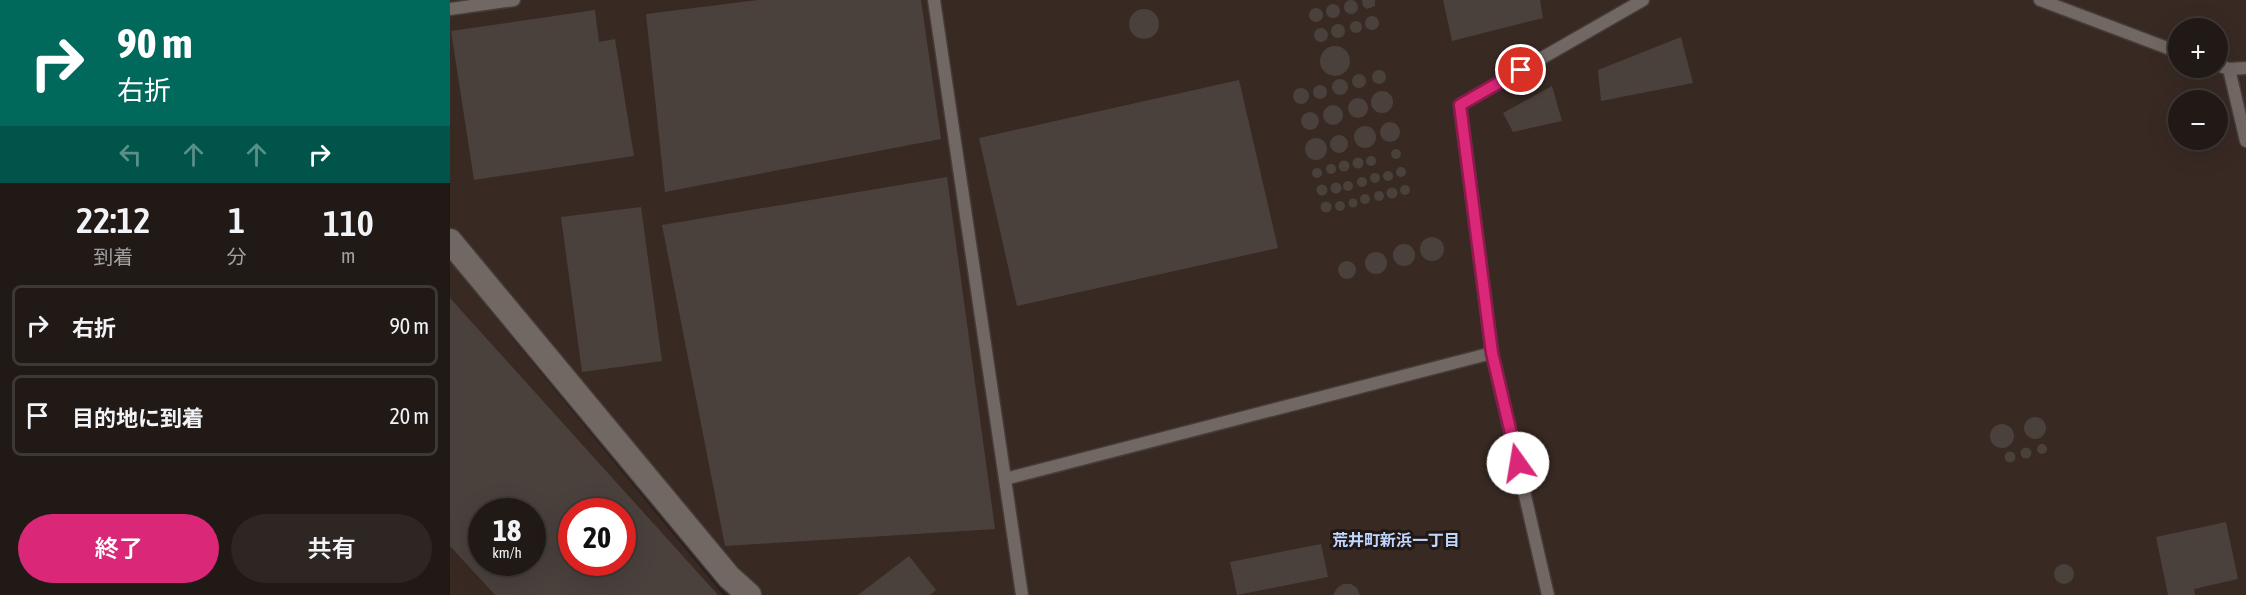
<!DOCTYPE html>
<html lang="ja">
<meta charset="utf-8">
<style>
body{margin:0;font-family:"Asap Condensed","Noto Sans JP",sans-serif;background:#2d2623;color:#f1f3f6;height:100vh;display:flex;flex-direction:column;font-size:22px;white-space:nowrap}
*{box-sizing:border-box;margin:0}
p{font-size:20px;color:#a2a0a1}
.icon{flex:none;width:33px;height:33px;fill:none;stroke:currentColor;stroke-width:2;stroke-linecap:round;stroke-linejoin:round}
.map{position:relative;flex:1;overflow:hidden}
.side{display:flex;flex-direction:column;background:#201916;width:450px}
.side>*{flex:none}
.top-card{background:#00695c;color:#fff;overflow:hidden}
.fabs{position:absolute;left:1718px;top:18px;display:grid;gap:12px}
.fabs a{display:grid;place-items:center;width:60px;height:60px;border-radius:50%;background:#201916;box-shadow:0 6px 24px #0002,0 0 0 2px #3d3835;font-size:30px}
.speed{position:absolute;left:18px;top:498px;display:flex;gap:12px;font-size:30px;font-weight:700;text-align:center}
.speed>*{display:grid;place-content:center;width:78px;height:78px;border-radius:50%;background:#201916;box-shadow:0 6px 24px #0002,0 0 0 2px #3d3835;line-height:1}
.speed small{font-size:15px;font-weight:400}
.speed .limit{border:9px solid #d22;background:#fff;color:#111}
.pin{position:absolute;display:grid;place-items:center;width:51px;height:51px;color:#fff;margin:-26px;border:3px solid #fff;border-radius:50%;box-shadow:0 2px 6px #0007}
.me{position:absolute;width:66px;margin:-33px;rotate:347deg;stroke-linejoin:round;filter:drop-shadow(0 0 4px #0008)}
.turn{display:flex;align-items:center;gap:21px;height:126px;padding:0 18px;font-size:27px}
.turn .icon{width:78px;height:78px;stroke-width:2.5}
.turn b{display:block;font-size:42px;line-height:51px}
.lanes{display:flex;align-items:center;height:57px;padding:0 18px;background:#0003;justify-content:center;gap:30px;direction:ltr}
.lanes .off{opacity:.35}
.eta{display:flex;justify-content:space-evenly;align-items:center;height:102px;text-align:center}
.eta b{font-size:36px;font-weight:600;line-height:42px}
.action{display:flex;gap:12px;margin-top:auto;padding:12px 18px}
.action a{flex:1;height:69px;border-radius:36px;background:#db2777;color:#fff;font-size:24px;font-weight:600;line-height:69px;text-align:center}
.action a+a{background:#2d2623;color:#f1f3f6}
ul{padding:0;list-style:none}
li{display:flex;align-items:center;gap:18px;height:81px;margin:0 12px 9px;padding:0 6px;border:3px solid #3d3835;border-radius:9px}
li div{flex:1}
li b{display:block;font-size:22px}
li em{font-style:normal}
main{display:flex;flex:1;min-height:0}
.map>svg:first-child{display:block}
.built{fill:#382923;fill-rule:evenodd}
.building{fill:#4a413d;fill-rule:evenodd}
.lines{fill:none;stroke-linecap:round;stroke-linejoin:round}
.lane-casing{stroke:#453d3a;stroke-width:15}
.street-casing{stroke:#453d3a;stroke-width:27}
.lane{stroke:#716763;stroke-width:12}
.street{stroke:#716763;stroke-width:24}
.route-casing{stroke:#8e194d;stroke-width:15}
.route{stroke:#db2777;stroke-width:10}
.labels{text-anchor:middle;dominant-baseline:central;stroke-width:6;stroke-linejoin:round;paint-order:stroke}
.neighbourhood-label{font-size:16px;font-weight:bold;fill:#c0d6fe;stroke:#211815}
</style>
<main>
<section class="side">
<div class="top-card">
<div class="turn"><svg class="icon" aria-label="right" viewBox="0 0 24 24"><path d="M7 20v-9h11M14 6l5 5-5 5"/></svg><div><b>90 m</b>右折</div></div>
<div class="lanes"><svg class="icon off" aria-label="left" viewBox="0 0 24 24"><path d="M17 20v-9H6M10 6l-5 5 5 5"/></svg><svg class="icon off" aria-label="ahead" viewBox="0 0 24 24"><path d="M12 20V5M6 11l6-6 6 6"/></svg><svg class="icon off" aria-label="ahead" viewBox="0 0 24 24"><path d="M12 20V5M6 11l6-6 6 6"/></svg><svg class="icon" aria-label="right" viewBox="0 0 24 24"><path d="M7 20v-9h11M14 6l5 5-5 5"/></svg></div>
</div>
<div class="eta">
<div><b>22:12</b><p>到着</p></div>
<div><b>1</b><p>分</p></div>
<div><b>110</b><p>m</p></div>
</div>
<ul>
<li><svg class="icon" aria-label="right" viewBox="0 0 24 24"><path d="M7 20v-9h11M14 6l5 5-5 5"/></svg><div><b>右折</b></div><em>90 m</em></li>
<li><svg class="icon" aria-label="arrive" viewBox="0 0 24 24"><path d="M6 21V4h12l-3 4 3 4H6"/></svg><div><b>目的地に到着</b></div><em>20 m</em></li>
</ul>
<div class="action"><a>終了</a><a>共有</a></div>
</section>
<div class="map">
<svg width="1796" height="595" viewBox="0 0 1796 595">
<rect width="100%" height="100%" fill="#2a211e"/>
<g class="built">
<path d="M0 0H1796V595H305L0 238ZM1728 28H1767V68H1728ZM1728 100H1767V140H1728Z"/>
<path d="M0 262 273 595H0ZM32 512H82V562H32ZM122 512H172V562H122Z"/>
</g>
<g class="building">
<path d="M308 0H471L491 139 215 192 196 14Z"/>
<path d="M912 0H925V6L917 9 913 6Z"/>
<path d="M993 0H1090L1093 18 1002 41Z"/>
<circle cx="901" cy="7" r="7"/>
<circle cx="883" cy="11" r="7"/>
<circle cx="866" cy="15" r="7"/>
<circle cx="694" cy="24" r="15"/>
<path d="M145 10 149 42 165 39 184 156 24 180 1 31Z"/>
<circle cx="922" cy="23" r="7"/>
<circle cx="906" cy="27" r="6"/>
<circle cx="888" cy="31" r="7"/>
<circle cx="871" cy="35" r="7"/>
<path d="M1231 37 1243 83 1151 101 1148 70Z"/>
<circle cx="885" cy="61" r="15"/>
<circle cx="929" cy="77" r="7"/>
<circle cx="909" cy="81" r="7"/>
<circle cx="890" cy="87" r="8"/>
<path d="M789 80 828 248 567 306 529 138Z"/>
<circle cx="870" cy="92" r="7"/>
<path d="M1102 86 1112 121 1063 132 1053 113Z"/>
<circle cx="851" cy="96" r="8"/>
<circle cx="932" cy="102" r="11"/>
<circle cx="908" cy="108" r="10"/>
<circle cx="883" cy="115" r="10"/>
<circle cx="860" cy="121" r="9"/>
<circle cx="940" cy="132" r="10"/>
<circle cx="915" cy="137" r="11"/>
<circle cx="889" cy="144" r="9"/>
<circle cx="866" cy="149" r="11"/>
<circle cx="946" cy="154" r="5"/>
<circle cx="921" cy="161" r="5"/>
<circle cx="908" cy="163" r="5.5"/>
<circle cx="894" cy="166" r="5.5"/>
<circle cx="881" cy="169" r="5"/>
<circle cx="951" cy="172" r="5"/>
<circle cx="867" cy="173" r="5"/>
<circle cx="938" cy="176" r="5"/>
<circle cx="925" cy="178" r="5"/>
<circle cx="912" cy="182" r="5"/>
<path d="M497 177 545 529 275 546 212 225Z"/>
<circle cx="898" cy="186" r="5"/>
<circle cx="886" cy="188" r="5.5"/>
<circle cx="872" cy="190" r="5.5"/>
<circle cx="955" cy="190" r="5"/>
<circle cx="942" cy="193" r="5.5"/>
<circle cx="929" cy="196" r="5"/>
<circle cx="915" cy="199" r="5"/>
<circle cx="903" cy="203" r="4.5"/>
<circle cx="890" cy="206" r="5"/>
<circle cx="876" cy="207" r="5.5"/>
<path d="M191 207 212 361 132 372 111 217Z"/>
<circle cx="982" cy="249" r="12"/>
<circle cx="954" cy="255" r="11"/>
<circle cx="926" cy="263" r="11"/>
<circle cx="897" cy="270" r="9"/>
<path d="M0 298 268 595H45L0 546ZM32 512H82V562H32ZM122 512H172V562H122Z"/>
<circle cx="1585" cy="428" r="11"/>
<circle cx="1552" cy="436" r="12"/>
<circle cx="1592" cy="449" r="5"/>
<circle cx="1576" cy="453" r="5.5"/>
<circle cx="1560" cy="457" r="5.5"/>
<path d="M1776 522 1788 579 1744 589 1745 595H1718L1706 537Z"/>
<path d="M871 544 878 577 787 595 780 562Z"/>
<path d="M459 556 486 590 480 595H408Z"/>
<circle cx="1614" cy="574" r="10"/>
<path d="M893 584H901L907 588 910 595H883L887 588Z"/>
</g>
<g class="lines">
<defs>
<g id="lane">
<path d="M484 0 555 479"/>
<path d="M1590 0 1728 52"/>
<path d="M0 9 64 0"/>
<path d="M1767 65 1779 69 1796 141"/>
<path d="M1779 69 1796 68"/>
<path d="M572 595 555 479 1042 353"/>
<path d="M1098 595 1042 353 1010 105 1193 0"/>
</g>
<path id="street" d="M0 241 279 577 299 595"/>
</defs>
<use href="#lane" class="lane-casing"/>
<use href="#street" class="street-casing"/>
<use href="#lane" class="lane"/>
<use href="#street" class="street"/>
</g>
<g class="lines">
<defs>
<path id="route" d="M1068 463 1042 353 1010 105 1071 70"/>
</defs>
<use href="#route" class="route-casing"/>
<use href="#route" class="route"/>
</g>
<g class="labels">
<g class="neighbourhood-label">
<text x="946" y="540">荒井町新浜一丁目</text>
</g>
</g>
</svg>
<div class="fabs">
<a>+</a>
<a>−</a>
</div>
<div class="speed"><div>18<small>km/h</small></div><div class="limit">20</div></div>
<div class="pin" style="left:1071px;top:70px;background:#d93025"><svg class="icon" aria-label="arrive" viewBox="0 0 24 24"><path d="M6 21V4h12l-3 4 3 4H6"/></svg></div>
<svg class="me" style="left:1068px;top:463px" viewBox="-20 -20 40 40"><circle r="19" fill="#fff"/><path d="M0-13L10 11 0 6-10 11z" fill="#db2777"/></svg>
</div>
</main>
